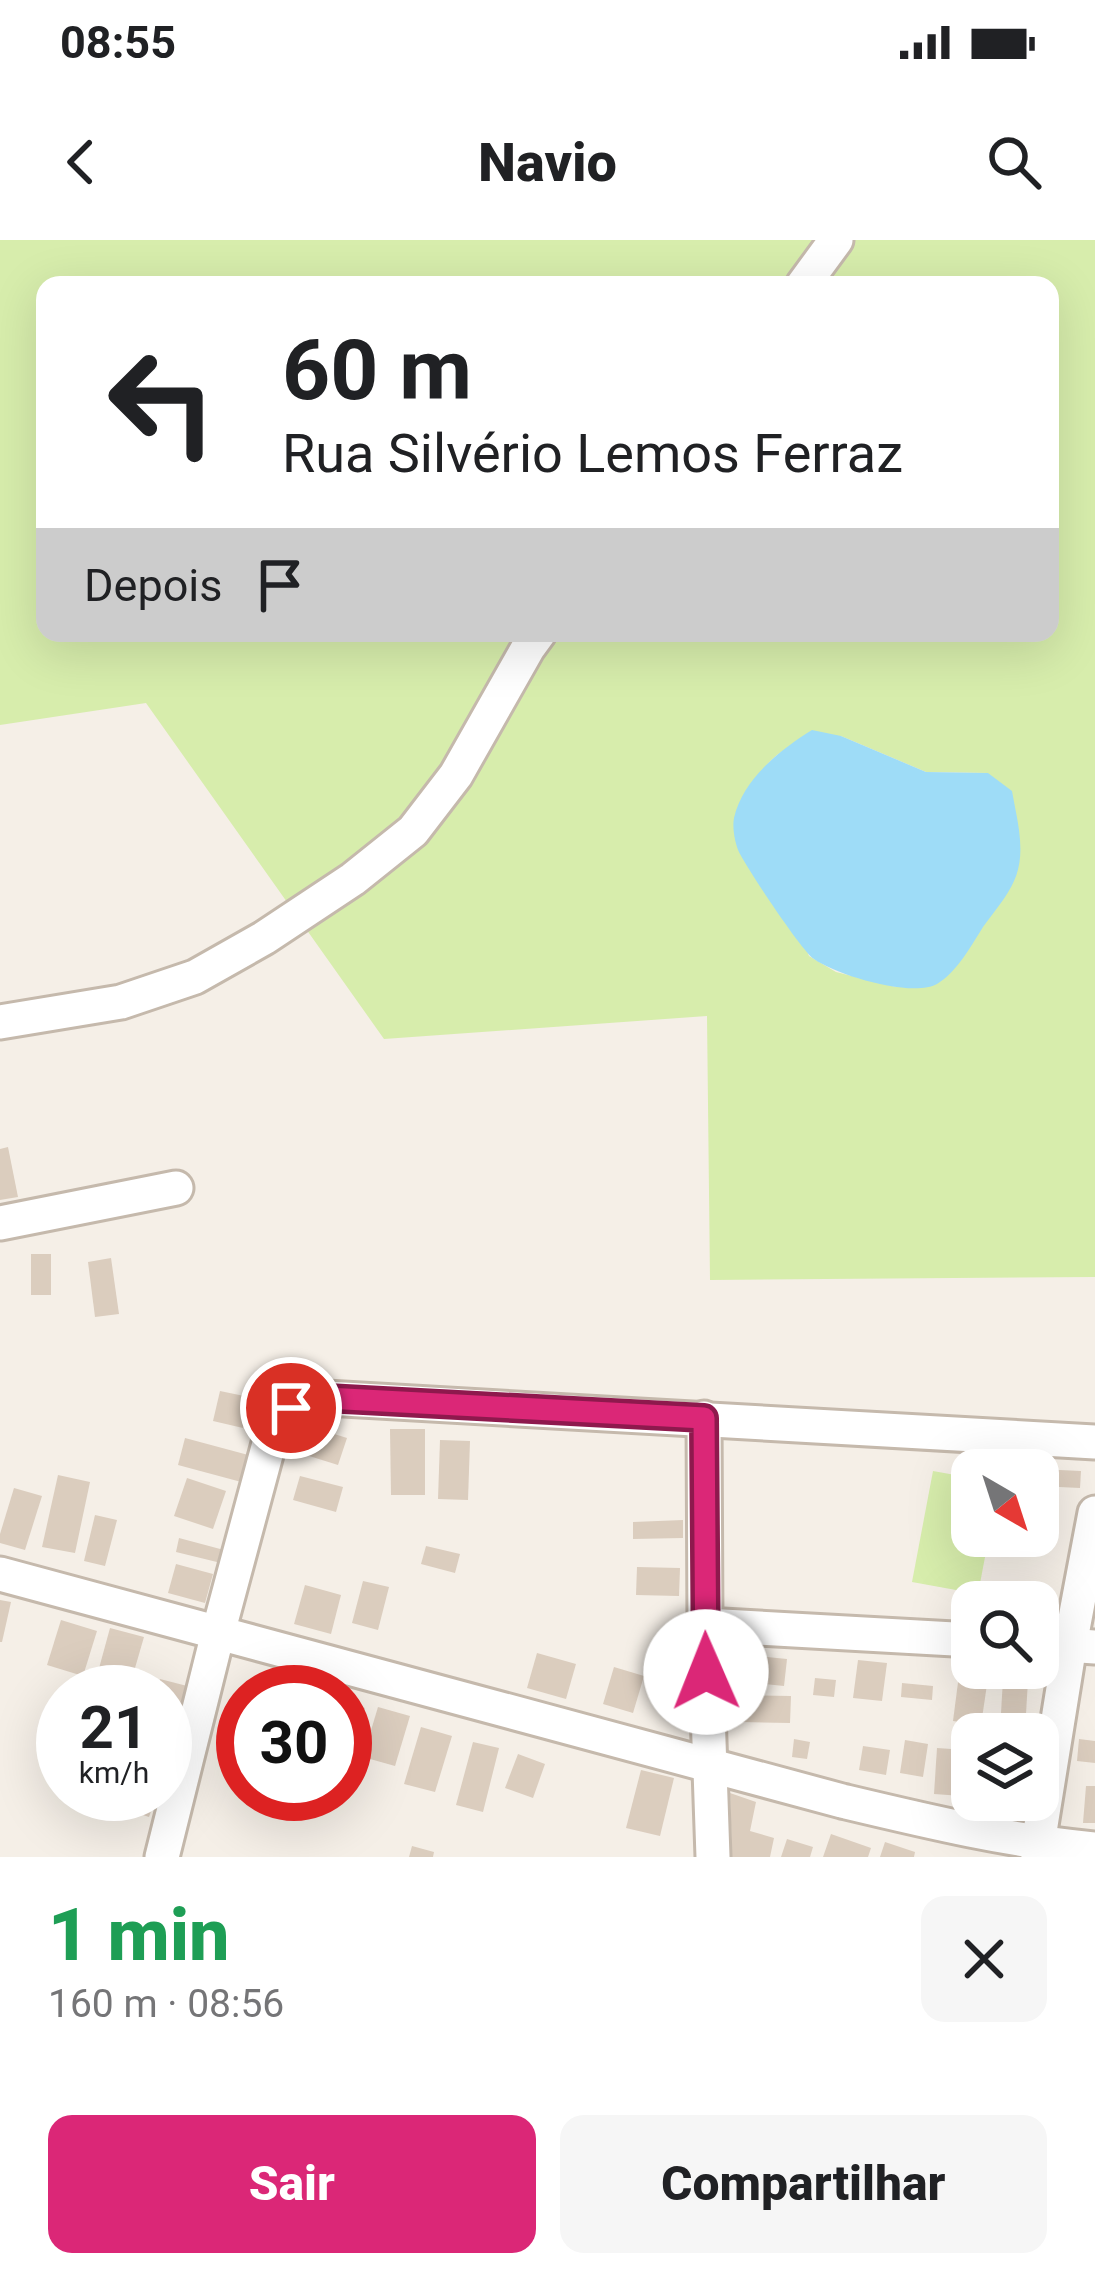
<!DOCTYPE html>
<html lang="pt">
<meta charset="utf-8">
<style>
body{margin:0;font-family:Roboto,sans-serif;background:#f6f6f6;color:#202124;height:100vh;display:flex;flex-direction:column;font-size:45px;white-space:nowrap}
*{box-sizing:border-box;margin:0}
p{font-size:39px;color:#757577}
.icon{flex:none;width:66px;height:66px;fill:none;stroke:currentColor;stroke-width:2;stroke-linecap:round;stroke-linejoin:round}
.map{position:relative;height:1617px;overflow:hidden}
.sheet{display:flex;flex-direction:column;background:#fff;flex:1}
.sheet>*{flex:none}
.guide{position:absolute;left:36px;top:36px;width:1023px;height:366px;border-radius:24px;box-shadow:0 12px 48px #0002;background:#fff;color:#202124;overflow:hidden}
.needle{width:78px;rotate:141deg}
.controls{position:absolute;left:951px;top:1209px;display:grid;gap:24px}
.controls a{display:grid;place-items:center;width:108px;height:108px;border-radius:24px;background:#fff;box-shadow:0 12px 48px #0002;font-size:60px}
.speed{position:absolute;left:36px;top:1425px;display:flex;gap:24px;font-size:60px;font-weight:700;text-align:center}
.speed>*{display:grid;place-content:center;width:156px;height:156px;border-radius:50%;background:#fff;box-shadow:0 12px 48px #0002;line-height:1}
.speed small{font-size:30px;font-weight:400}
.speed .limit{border:18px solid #d22;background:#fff;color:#111}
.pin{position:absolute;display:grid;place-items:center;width:102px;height:102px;color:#fff;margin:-51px;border:6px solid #fff;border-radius:50%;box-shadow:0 3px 12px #0007}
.me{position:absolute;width:132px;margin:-66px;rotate:359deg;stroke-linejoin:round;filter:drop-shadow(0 0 9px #0008)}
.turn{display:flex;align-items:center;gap:42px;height:252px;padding:0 48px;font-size:54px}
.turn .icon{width:156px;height:156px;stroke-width:2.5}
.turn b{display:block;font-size:84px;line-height:102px}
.then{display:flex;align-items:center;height:114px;padding:0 48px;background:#0003;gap:24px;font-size:45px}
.round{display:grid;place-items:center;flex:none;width:126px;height:126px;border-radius:24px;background:#f6f6f6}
.headline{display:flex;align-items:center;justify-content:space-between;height:204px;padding:0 48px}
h1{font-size:72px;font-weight:800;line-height:90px;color:#1e9e55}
.action{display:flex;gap:24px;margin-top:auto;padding:24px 48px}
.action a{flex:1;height:138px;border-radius:24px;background:#db2777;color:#fff;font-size:48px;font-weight:800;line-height:138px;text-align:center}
.action a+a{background:#f6f6f6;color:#202124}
.status{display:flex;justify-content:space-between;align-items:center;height:84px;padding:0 60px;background:#fff;direction:ltr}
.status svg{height:33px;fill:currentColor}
header{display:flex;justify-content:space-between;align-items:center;height:156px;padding:0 48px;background:#fff;font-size:54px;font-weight:800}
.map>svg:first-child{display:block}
.green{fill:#d7edac;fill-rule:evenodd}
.water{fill:#9edcf7}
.building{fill:#dbcdbe}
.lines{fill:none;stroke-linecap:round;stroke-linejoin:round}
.minor-casing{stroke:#c5b9ac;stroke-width:39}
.minor{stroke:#fff;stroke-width:33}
.route-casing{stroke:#8e194d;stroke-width:30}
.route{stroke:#db2777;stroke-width:21}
</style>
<div class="status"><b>08:55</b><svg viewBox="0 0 49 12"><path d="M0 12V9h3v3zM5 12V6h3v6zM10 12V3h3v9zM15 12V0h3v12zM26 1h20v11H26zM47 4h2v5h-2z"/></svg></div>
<header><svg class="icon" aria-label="back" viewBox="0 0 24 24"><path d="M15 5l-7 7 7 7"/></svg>Navio<svg class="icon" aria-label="search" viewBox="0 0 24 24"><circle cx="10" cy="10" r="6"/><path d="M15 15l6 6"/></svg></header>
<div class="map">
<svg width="1095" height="1617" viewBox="0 0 1095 1617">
<rect width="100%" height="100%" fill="#f5efe7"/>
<g class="green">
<path d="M0 0H1095V1037L710 1040 707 776 384 799 146 463 0 485ZM45 45H1050V393H45ZM841 496 926 532 988 533 896 747 836 732 809 716 746 553C779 504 785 506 841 496Z"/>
<path d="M933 1231 972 1238V1296H989L978 1354 912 1342Z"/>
</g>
<path class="water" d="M812 490 841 496 926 532 988 533 1012 551C1017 580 1027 613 1014 641 1007 657 993 673 983 687 971 706 957 732 937 744 912 758 836 735 814 719 801 710 749 631 740 614 735 605 732 587 734 578 743 539 780 510 812 490Z"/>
<g class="building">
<path d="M8 907 18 957 0 960V909Z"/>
<rect x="31" y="1014" width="20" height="41"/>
<path d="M111 1018 119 1074 95 1077 88 1022Z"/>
<path d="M220 1151 249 1157 243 1188 213 1181Z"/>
<path d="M315 1188 347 1198 338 1225 306 1215Z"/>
<path d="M390 1189H425V1255H391Z"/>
<path d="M185 1198 252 1216 245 1243 178 1225Z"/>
<path d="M440 1200 470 1201 468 1260 438 1259Z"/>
<path d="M1038 1229 1081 1231 1080 1248 1038 1246Z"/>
<path d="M58 1235 90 1242 75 1313 42 1307Z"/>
<path d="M300 1236 343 1247 336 1272 293 1260Z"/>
<path d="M187 1238 226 1251 213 1289 174 1276Z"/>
<path d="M14 1248 42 1256 25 1310 0 1303V1294Z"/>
<path d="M95 1275 117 1280 105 1326 84 1321Z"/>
<path d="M683 1280V1298L633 1299V1282Z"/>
<path d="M179 1298 224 1310 221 1323 176 1312Z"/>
<path d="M426 1306 460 1314 455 1333 421 1324Z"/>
<path d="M176 1324 213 1334 205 1363 168 1353Z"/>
<path d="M637 1327 680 1328 679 1356 636 1355Z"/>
<path d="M363 1341 389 1347 378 1390 352 1383Z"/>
<path d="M305 1345 341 1355 331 1394 294 1384Z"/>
<path d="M0 1360 11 1362 2 1402H0Z"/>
<path d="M61 1380 97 1391 83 1436 47 1425Z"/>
<path d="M110 1388 144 1397 128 1452 95 1443Z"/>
<path d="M537 1413 576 1424 566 1459 527 1448Z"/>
<path d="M745 1415 787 1419 784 1446 743 1442Z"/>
<path d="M858 1420 887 1423 882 1461 853 1458Z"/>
<path d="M614 1427 644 1436 633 1473 603 1464Z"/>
<path d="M960 1427 989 1431 981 1485 953 1481Z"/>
<path d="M815 1438 836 1440 834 1457 813 1455Z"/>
<path d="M160 1439 191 1447 185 1468 165 1462V1452H157Z"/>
<path d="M1003 1440 1028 1441 1025 1490 1000 1489Z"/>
<path d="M902 1443 933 1446 932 1460 901 1457Z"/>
<path d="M742 1455 791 1456 790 1483 742 1482Z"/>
<path d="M345 1462 365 1468 349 1518 345 1516Z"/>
<path d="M378 1467 410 1476 395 1526 363 1517Z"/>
<path d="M165 1474 184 1480 174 1511 165 1508Z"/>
<path d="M421 1487 452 1496 435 1552 404 1544Z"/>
<path d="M794 1499 810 1502 807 1519 792 1517Z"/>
<path d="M1079 1499 1095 1501V1523L1077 1521Z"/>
<path d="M905 1500 928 1504 923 1537 900 1533Z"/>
<path d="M473 1502 499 1508 483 1572 456 1565Z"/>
<path d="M863 1506 890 1510 886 1535 859 1530Z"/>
<path d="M937 1508 966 1510 962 1556 934 1554Z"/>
<path d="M518 1514 545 1524 533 1558 505 1548Z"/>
<path d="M641 1530 674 1538 660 1596 626 1588Z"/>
<path d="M1086 1546H1095V1583H1083Z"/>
<path d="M730 1553 756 1562 750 1591 774 1598 770 1617H732Z"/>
<path d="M116 1554H157L149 1577 112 1565Z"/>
<path d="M831 1594 871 1608 868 1617H823Z"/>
<path d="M787 1599 813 1607 810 1617H781Z"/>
<path d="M885 1602 915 1612 914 1617H880Z"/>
<path d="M412 1606 434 1612 433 1617H409Z"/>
</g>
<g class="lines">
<defs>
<g id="minor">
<path d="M803 45 836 0"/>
<path d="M0 782 121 762 195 737 264 698 353 639 413 591 456 535 528 408 539 393"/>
<path d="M0 983 176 948"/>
<path d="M704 1178 705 1385 713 1617"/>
<path d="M0 1334 842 1561C926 1581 1009 1601 1095 1609"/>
<path d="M705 1385 972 1400"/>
<path d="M1038 1403 1095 1407"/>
<path d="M162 1617 218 1393 271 1196 291 1168 307 1161 326 1158 1095 1202"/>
<path d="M1038 1617V1604L1070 1405 1095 1273"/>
</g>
</defs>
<use href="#minor" class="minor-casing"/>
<use href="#minor" class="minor"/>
</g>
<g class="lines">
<defs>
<path id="route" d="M291 1168 307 1161 326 1158 704 1178 706 1432"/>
</defs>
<use href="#route" class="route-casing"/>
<use href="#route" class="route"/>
</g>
</svg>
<div class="controls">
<a><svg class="needle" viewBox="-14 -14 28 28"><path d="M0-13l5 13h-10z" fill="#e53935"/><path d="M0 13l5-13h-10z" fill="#757577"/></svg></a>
<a><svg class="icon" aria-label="search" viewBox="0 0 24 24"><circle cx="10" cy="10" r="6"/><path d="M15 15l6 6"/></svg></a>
<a><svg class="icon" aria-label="layers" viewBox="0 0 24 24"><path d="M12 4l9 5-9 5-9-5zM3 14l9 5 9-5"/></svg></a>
</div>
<div class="speed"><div>21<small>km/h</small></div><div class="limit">30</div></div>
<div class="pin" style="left:291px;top:1168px;background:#d93025"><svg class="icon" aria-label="arrive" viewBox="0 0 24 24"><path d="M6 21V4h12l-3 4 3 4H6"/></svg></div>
<svg class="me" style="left:706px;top:1432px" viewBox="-20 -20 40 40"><circle r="19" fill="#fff"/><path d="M0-13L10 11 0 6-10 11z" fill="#db2777"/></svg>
<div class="guide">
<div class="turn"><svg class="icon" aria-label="left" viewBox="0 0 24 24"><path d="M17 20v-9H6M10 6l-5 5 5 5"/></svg><div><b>60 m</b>Rua Silvério Lemos Ferraz</div></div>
<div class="then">Depois<svg class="icon" aria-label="arrive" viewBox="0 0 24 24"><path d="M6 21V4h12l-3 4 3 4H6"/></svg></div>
</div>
</div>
<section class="sheet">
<div class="headline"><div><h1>1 min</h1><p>160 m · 08:56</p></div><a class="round"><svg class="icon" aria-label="close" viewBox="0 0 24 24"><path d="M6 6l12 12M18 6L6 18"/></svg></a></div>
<div class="action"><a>Sair</a><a>Compartilhar</a></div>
</section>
